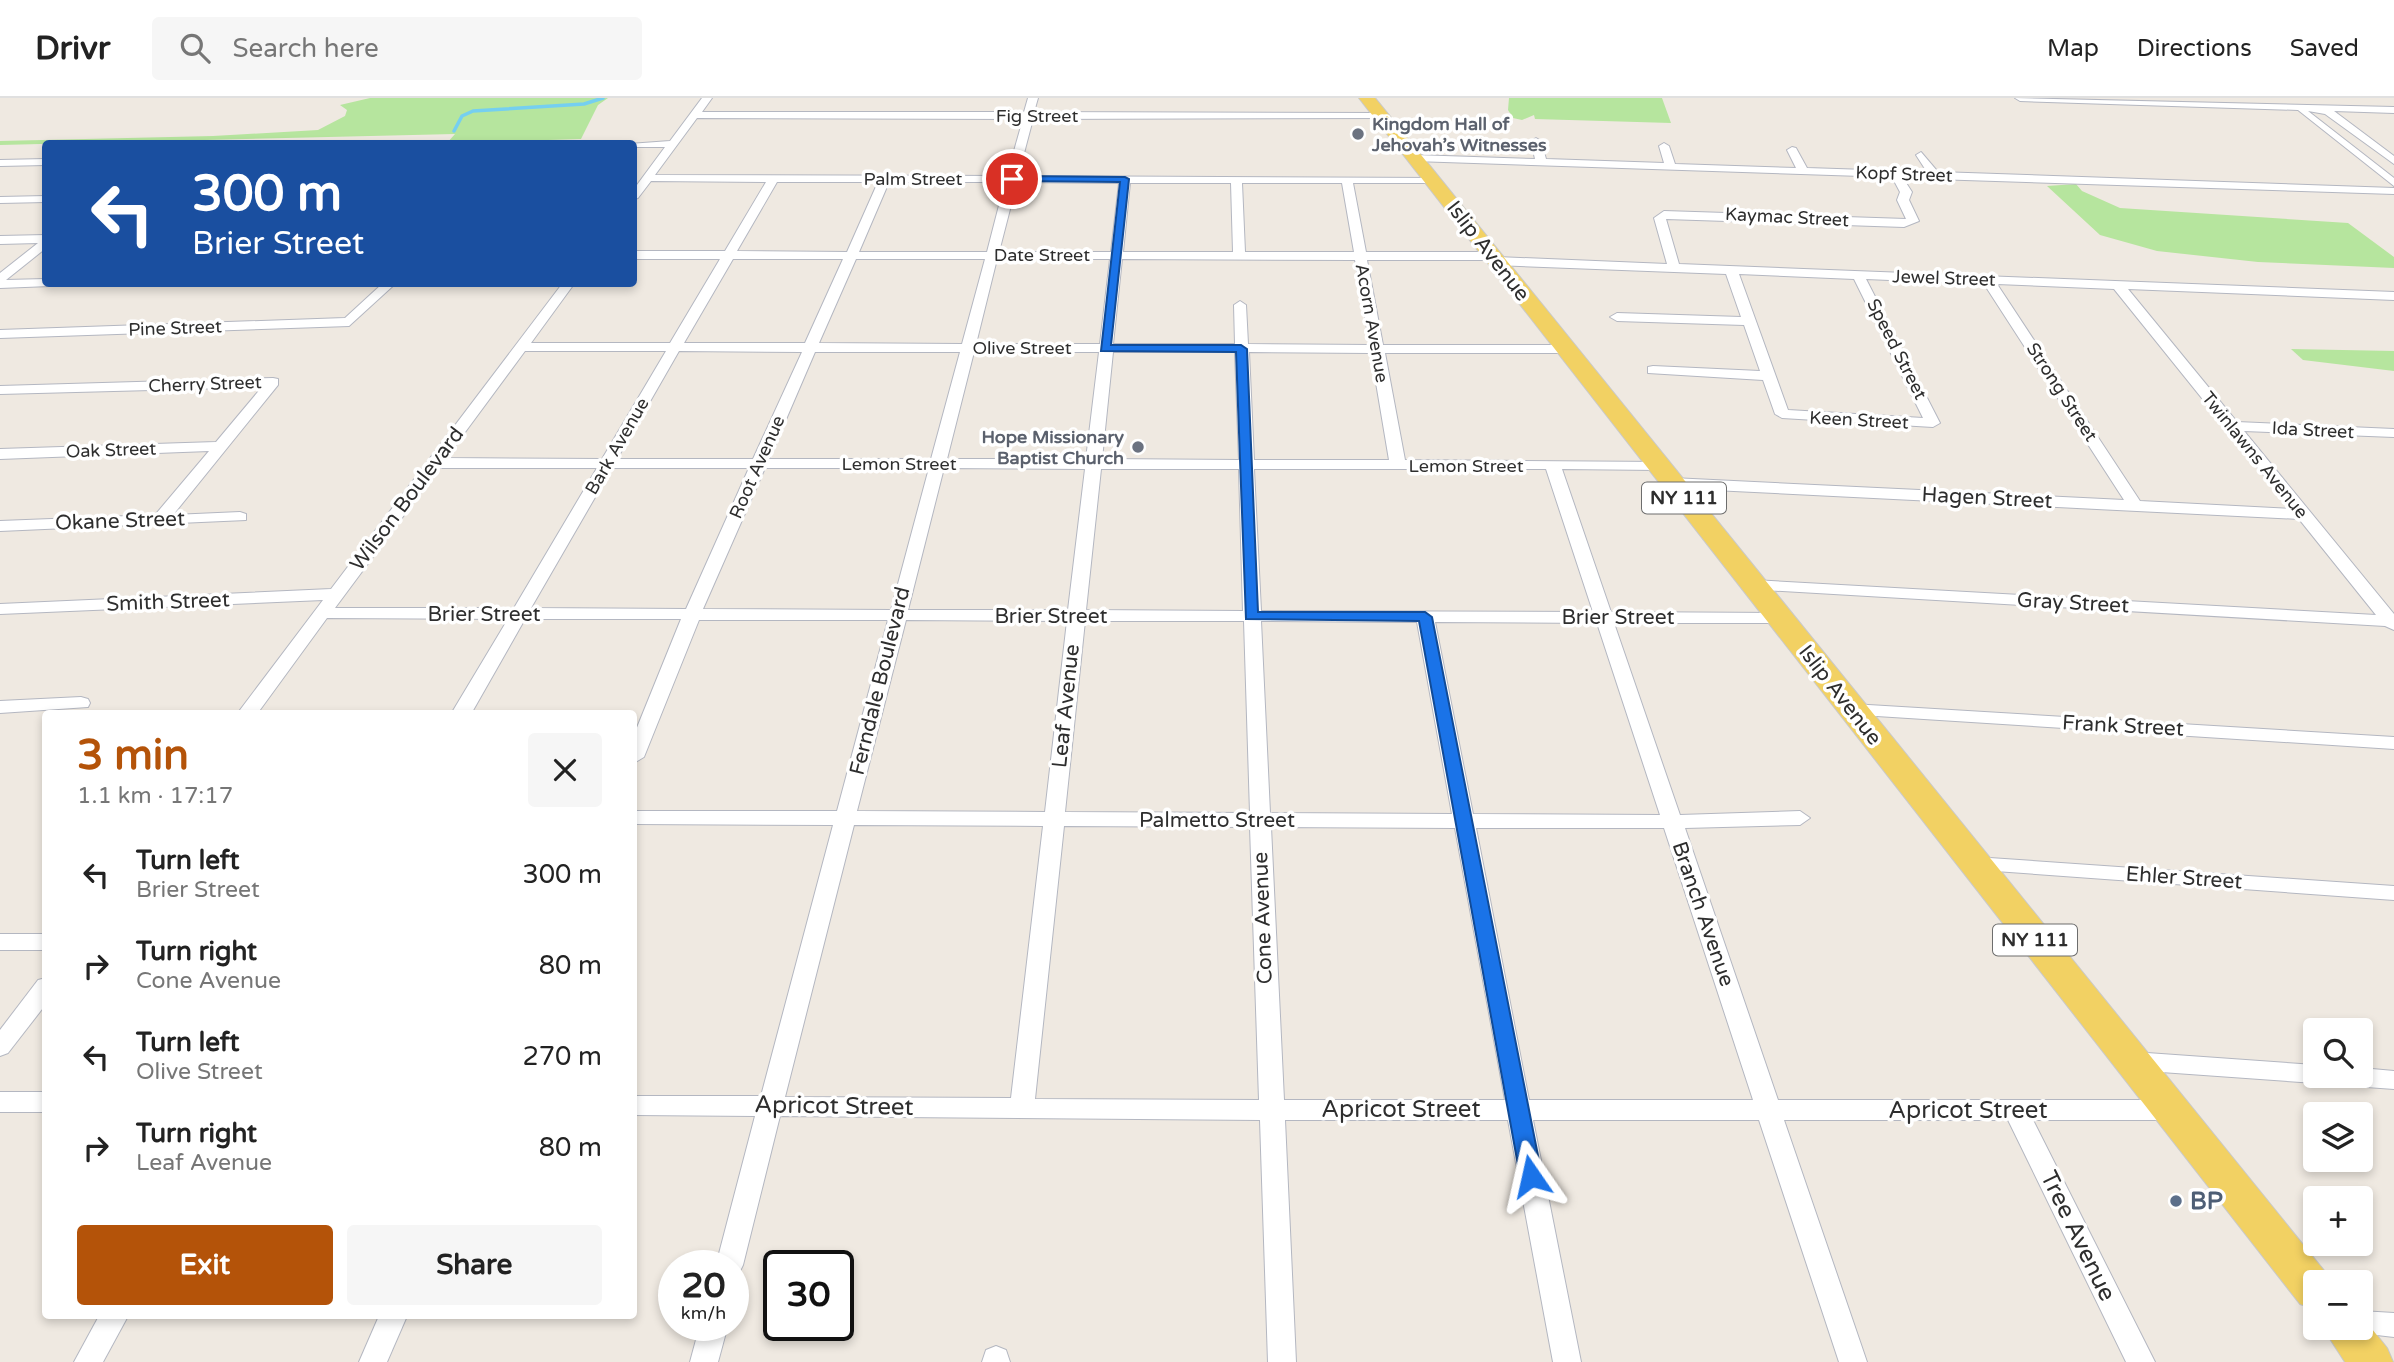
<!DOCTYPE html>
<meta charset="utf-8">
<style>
body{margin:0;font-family:"Varela Round",sans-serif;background:#f6f6f6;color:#222;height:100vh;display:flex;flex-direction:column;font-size:26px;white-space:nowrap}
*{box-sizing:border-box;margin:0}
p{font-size:23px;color:#767676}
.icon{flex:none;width:38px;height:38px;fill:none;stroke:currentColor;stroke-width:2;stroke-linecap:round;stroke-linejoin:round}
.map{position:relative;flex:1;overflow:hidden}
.sheet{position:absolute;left:42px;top:612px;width:595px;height:609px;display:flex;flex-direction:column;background:#fff;border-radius:7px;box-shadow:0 4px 10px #0003}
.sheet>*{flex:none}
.top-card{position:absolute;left:42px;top:42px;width:595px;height:147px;border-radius:7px;box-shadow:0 4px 10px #0003;background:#1a4fa0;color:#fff;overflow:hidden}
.fabs{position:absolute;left:2303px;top:920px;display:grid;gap:14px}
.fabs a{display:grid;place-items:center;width:70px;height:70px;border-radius:7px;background:#fff;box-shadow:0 4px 10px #0003;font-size:35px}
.speed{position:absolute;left:658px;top:1152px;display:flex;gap:14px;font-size:35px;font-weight:700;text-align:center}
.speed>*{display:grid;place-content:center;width:91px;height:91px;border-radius:50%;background:#fff;box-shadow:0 4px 10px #0003;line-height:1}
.speed small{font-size:18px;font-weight:400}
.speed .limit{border:4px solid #111;border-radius:10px;background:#fff;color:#111}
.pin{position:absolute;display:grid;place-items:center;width:60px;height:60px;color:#fff;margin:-30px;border:4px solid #fff;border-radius:50%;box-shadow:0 2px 7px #0007}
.me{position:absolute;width:77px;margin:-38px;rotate:349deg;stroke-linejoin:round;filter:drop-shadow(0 0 5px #0008)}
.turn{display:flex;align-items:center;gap:24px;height:147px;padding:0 35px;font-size:32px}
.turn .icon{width:91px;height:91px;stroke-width:2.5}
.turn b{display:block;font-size:49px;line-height:60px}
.round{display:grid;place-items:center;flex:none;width:74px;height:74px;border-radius:7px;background:#f6f6f6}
.head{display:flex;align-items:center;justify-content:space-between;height:119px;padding:0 35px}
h1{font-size:42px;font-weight:700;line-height:52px;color:#b45309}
.action{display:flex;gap:14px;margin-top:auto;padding:14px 35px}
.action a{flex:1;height:80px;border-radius:7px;background:#b45309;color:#fff;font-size:28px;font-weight:700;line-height:80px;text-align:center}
.action a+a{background:#f6f6f6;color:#222}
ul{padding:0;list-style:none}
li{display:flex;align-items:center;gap:21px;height:91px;padding:0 35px}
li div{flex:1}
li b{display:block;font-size:26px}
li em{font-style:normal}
header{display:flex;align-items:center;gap:42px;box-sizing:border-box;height:98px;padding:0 35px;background:#fff;border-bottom:2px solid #e0e0e0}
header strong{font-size:33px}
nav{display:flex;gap:38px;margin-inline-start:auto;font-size:24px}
.search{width:490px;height:63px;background:#f6f6f6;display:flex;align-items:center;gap:18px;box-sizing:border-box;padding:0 24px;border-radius:7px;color:#767676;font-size:26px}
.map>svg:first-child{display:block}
.green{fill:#b6e59e}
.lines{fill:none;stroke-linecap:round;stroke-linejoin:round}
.stream{stroke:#75cff0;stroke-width:3.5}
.minor-casing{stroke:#b4b7c1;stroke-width:2}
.primary-casing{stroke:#c9c9c9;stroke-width:2}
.minor{fill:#fff;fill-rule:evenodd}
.primary{fill:#f2d163;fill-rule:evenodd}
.route{fill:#1a73e8;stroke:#114b97;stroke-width:2}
.worship-dot{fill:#6b7280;stroke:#fff;stroke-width:2.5}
.service-dot{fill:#5c6f8a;stroke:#fff;stroke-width:2.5}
.labels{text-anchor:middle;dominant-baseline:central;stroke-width:7;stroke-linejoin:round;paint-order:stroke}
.far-street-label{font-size:18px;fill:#2e2e2e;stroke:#fff}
.far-worship-label{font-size:18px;font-weight:bold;fill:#5b616d;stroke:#fff;text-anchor:start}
.shield{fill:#fff;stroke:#6d6d6d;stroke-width:2}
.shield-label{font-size:19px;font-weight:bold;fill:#2e2e2e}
.street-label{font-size:21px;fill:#2e2e2e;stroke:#fff}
.near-street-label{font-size:24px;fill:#2e2e2e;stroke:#fff}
.near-service-label{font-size:24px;font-weight:bold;fill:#4e5e75;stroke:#fff;text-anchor:start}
</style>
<header>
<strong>Drivr</strong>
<div class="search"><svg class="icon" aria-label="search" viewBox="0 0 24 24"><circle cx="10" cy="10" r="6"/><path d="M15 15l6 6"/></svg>Search here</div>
<nav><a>Map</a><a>Directions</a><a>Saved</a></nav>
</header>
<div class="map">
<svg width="2394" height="1264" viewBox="0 0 2394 1264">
<rect width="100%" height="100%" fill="#efe9e1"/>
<g class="green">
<path d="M370 0H608L598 7 581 41 447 45 455 36 0 47V43L213 38 318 32 345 18 347 12 340 7Z"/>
<path d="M1509 0H1662L1671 25 1535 21 1534 17 1522 22 1513 20 1508 12Z"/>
<path d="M2076 86 2082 93 2120 110 2348 125 2394 159V170L2258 164 2157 153 2100 137 2047 88Z"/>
<path d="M2291 251 2394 253V273L2303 262Z"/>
</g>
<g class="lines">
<path class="stream" d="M454 33 462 18 473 13 584 6 603 0"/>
<defs>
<g id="minor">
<path d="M702 0H712L702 14H1024L1028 0H1038L1034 14 1381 15 1386 18 1385 20 1033 21 1018 78 1436 80V84L1432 85H1353L1366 154H1492L1497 159 1667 166 1654 120 1664 113 1906 121 1897 102 1900 94 1892 79 1414 63 1409 60 1414 57 1535 61 1531 43 1536 40 1541 43 1546 61 1664 65 1659 48 1664 45 1669 48 1675 66 1796 70 1787 52 1792 49 1796 50 1807 70 1927 74 1916 57 1921 54 1938 74 2394 90V96L1903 80 1912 94 1909 102 1919 123 1904 129 1666 121 1679 166 2394 194V202L2128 191 2237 324 2394 331V339L2244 333 2394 516V532L2385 528 1747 491 1744 487 1753 482 2376 517 2299 421 1672 390 1664 385 1672 380 2124 402 1984 186 1866 181 1940 325 1933 329 1782 320 1775 316 1763 282 1648 275V269L1653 268 1760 273 1744 227 1617 223 1610 219 1617 215 1741 219 1726 176 1495 167 1490 162H1367L1383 247H1566L1573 251 1566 255H1385L1405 362 1662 364V370L1657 372 1562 371 1611 514 1779 515 1788 520 1779 525H1614L1680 717 1800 713 1810 720 1800 727 1685 730 1778 1002H2169L2178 1005 2181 1012 2178 1019 2169 1022H2033L2155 1264H2126L2008 1022H1784L1867 1264H1839L1759 1022H1533L1581 1264H1553L1508 1022H1285L1296 1264H1268L1260 1022 780 1018 743 1167 739 1175 733 1177V1167H716L755 1018 634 1017V998H761L833 727 634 726V713H837L888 522H699L644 659 634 665V637L681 521H525L471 616H451L508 521 327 520 257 616H237L323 502 0 516V506L331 491 562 186H574L531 245H670L720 161H634V153H725L766 84 651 83 638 100 634 101V91L665 49H634V46H629L670 43ZM697 20 1023 21 1007 78 655 77ZM777 84H878L847 154 737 153ZM889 84H1005L987 154H859ZM1017 84 1119 85 1111 154H999ZM1130 85H1231L1233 154H1123ZM1242 85H1342L1354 154H1245ZM733 161H843L805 245H684ZM856 161H985L962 246 819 245ZM997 161H1110L1100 246H976ZM1122 161 1355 162 1370 247 1248 246 1246 207 1240 203 1234 207 1235 246H1113ZM1739 176 1854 181 1923 320 1788 312ZM1997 186 2114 191 2291 411 2140 403ZM525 253H666L602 361 446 360ZM679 253 802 254 753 361H617ZM815 254H960L931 361H769ZM974 254H1099L1086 361H947ZM1113 254H1235L1239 362 1102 361ZM1249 254 1371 255 1389 362H1254ZM439 370H597L514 510H335ZM612 370H749L686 511 531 510ZM765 370H929L891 512 703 511ZM944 370 1085 371 1068 512H908ZM1101 371H1239L1243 513 1086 512ZM1254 371H1546L1593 514 1261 513ZM906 522 1067 523 1045 714 857 713ZM1085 523H1244L1250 715 1065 714ZM1261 523 1417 524 1452 716 1270 715ZM1435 524 1597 525 1660 717 1473 716ZM854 727 1043 728 1011 1000 785 999ZM1064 728 1250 729 1259 1002 1035 1001ZM1271 729 1455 730 1505 1002H1284ZM1476 730H1664L1753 1002H1529Z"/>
<path d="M2015 0 2394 9V15L2334 13 2394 58V66L2325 16 2308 13 2394 80V88L2298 12 2020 3Z"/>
<path d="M584 43 617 46H579Z"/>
<path d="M46 61V67L0 68V62Z"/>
<path d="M46 98V104L0 105V99Z"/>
<path d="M46 137V150L6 182 46 181V186H52L50 188 0 190V175L38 145 0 146V138Z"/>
<path d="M382 186H395L349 228 0 240V232L345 220Z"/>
<path d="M273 280 278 281V287L173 417 240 414 246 416V422L0 433V423L155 417 209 353 0 361V351L216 344 262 289 0 296V288Z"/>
<path d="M81 599 88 601 90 605 88 609 0 615V603Z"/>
<path d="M1852 606 2394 639V651L1845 616 1843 612 1845 608Z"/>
<path d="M1975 759 2394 788V802L1967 771 1964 766 1967 761Z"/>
<rect x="0" y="836" width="46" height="16"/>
<path d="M46 880V906L8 955 0 958V932L38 882Z"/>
<path d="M2133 954 2315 967V978H2326L2315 985 2133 972 2124 969 2121 963 2124 957Z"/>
<path d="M2361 970 2394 973V991L2339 987 2330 985 2327 978H2361Z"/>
<rect x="0" y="994" width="46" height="20"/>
<path d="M2361 1213 2394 1215V1239L2351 1234 2349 1230H2361Z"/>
<path d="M99 1218H128L103 1264H74Z"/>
<path d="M379 1218H407L387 1264H359Z"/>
<path d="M700 1227H728L718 1264H690Z"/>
<path d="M996 1248 1006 1252 1010 1264H982L986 1252Z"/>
</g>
<g id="primary">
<path d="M1359 0H1375L2330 1180 2332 1185H2315V1211L2300 1206Z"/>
<path d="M2361 1217 2387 1250 2393 1264H2345L2323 1230H2361Z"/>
</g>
</defs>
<use href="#minor" class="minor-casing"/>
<use href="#primary" class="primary-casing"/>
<use href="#minor" class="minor"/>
<use href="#primary" class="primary"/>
</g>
<path class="route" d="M1012 78 1125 79 1129 81 1111 247H1241L1247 251 1258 514H1425L1432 519 1542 1078 1539 1084 1531 1087 1524 1084 1520 1078 1419 523 1246 521 1236 254 1101 253 1120 84 1008 83Z"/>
<g class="worship-dot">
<circle cx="1358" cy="36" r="7"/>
<circle cx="1138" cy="349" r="7"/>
</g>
<circle class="service-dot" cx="2176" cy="1103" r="7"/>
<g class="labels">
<g class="far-street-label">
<text x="1037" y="18">Fig Street</text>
<text transform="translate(1904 76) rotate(2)">Kopf Street</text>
<text x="913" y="81">Palm Street</text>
<text transform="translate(1787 119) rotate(3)">Kaymac Street</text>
<text x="1042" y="157">Date Street</text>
<text transform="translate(1944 180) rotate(2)">Jewel Street</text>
<text transform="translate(1372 225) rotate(80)">Acorn Avenue</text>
<text transform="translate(175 230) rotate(-2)">Pine Street</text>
<text x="1022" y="250">Olive Street</text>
<text transform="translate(1897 251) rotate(63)">Speed Street</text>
<text transform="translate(205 286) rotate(-2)">Cherry Street</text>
<text transform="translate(2062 294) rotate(57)">Strong Street</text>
<text transform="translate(1859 322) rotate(3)">Keen Street</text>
<text transform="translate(2313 332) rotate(3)">Ida Street</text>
<text transform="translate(617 348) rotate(-60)">Bark Avenue</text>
<text transform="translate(111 352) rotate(-2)">Oak Street</text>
<text transform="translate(2255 357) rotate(51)">Twinlawns Avenue</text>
<text x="899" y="366">Lemon Street</text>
<text x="1466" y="368">Lemon Street</text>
<text transform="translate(757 369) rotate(-66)">Root Avenue</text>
</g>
<g class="far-worship-label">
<text x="1372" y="26">Kingdom Hall of<tspan x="1372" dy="21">Jehovah’s Witnesses</tspan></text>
<text x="1124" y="339" text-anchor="end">Hope Missionary<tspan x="1124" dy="21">Baptist Church</tspan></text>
</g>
<g class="shield">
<rect x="1642" y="384.5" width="84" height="31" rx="5"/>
<rect x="1993" y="826.5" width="84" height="31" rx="5"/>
</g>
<g class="shield-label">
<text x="1684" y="400">NY 111</text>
<text x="2035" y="842">NY 111</text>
</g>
<g class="street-label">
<text transform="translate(1488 153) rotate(52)">Islip Avenue</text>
<text transform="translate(1987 400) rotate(3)">Hagen Street</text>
<text transform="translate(407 401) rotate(-53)">Wilson Boulevard</text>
<text transform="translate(120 423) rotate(-2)">Okane Street</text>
<text transform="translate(168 504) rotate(-2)">Smith Street</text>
<text transform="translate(2073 505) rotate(3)">Gray Street</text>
<text x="484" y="516">Brier Street</text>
<text x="1051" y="518">Brier Street</text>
<text x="1618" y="519">Brier Street</text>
<text transform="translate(880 583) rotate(-76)">Ferndale Boulevard</text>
<text transform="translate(1840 597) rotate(52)">Islip Avenue</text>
<text transform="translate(1066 608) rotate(-84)">Leaf Avenue</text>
<text transform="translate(2123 628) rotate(3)">Frank Street</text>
<text x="1217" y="722">Palmetto Street</text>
<text transform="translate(2184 780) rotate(4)">Ehler Street</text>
<text transform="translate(1703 816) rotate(71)">Branch Avenue</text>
<text transform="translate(1263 820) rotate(-92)">Cone Avenue</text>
</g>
<g class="near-street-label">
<text transform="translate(834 1008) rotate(1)">Apricot Street</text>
<text x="1401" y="1011">Apricot Street</text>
<text x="1968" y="1012">Apricot Street</text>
<text transform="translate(2078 1138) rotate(64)">Tree Avenue</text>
</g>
<g class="near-service-label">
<text x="2190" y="1103">BP</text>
</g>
</g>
</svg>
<div class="fabs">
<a><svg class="icon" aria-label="search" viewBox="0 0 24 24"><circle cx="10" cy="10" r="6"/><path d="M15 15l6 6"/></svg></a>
<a><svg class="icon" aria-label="layers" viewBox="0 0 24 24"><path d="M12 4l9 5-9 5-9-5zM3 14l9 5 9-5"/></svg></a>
<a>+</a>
<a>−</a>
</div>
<div class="speed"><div>20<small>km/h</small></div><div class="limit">30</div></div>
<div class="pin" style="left:1012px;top:81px;background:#d93025"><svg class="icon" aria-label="arrive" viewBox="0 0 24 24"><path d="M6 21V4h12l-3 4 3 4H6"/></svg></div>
<svg class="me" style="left:1531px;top:1078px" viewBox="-20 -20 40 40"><path d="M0-17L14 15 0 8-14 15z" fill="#1a73e8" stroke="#fff" stroke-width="4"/></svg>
<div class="top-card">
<div class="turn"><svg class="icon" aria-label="left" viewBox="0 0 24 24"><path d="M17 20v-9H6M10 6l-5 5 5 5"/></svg><div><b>300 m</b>Brier Street</div></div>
</div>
<section class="sheet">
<div class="head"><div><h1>3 min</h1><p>1.1 km · 17:17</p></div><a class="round"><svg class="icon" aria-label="close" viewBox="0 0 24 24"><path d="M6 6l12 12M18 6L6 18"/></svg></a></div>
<ul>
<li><svg class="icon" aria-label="left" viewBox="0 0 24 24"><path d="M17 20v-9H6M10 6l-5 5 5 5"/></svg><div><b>Turn left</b><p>Brier Street</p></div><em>300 m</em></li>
<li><svg class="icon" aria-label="right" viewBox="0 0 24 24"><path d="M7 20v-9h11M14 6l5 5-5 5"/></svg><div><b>Turn right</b><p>Cone Avenue</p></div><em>80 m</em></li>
<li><svg class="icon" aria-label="left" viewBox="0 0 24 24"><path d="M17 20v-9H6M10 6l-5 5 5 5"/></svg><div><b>Turn left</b><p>Olive Street</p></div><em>270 m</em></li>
<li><svg class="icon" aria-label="right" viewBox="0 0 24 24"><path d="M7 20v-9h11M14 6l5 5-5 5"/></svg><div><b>Turn right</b><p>Leaf Avenue</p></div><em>80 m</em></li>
</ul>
<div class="action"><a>Exit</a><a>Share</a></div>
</section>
</div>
